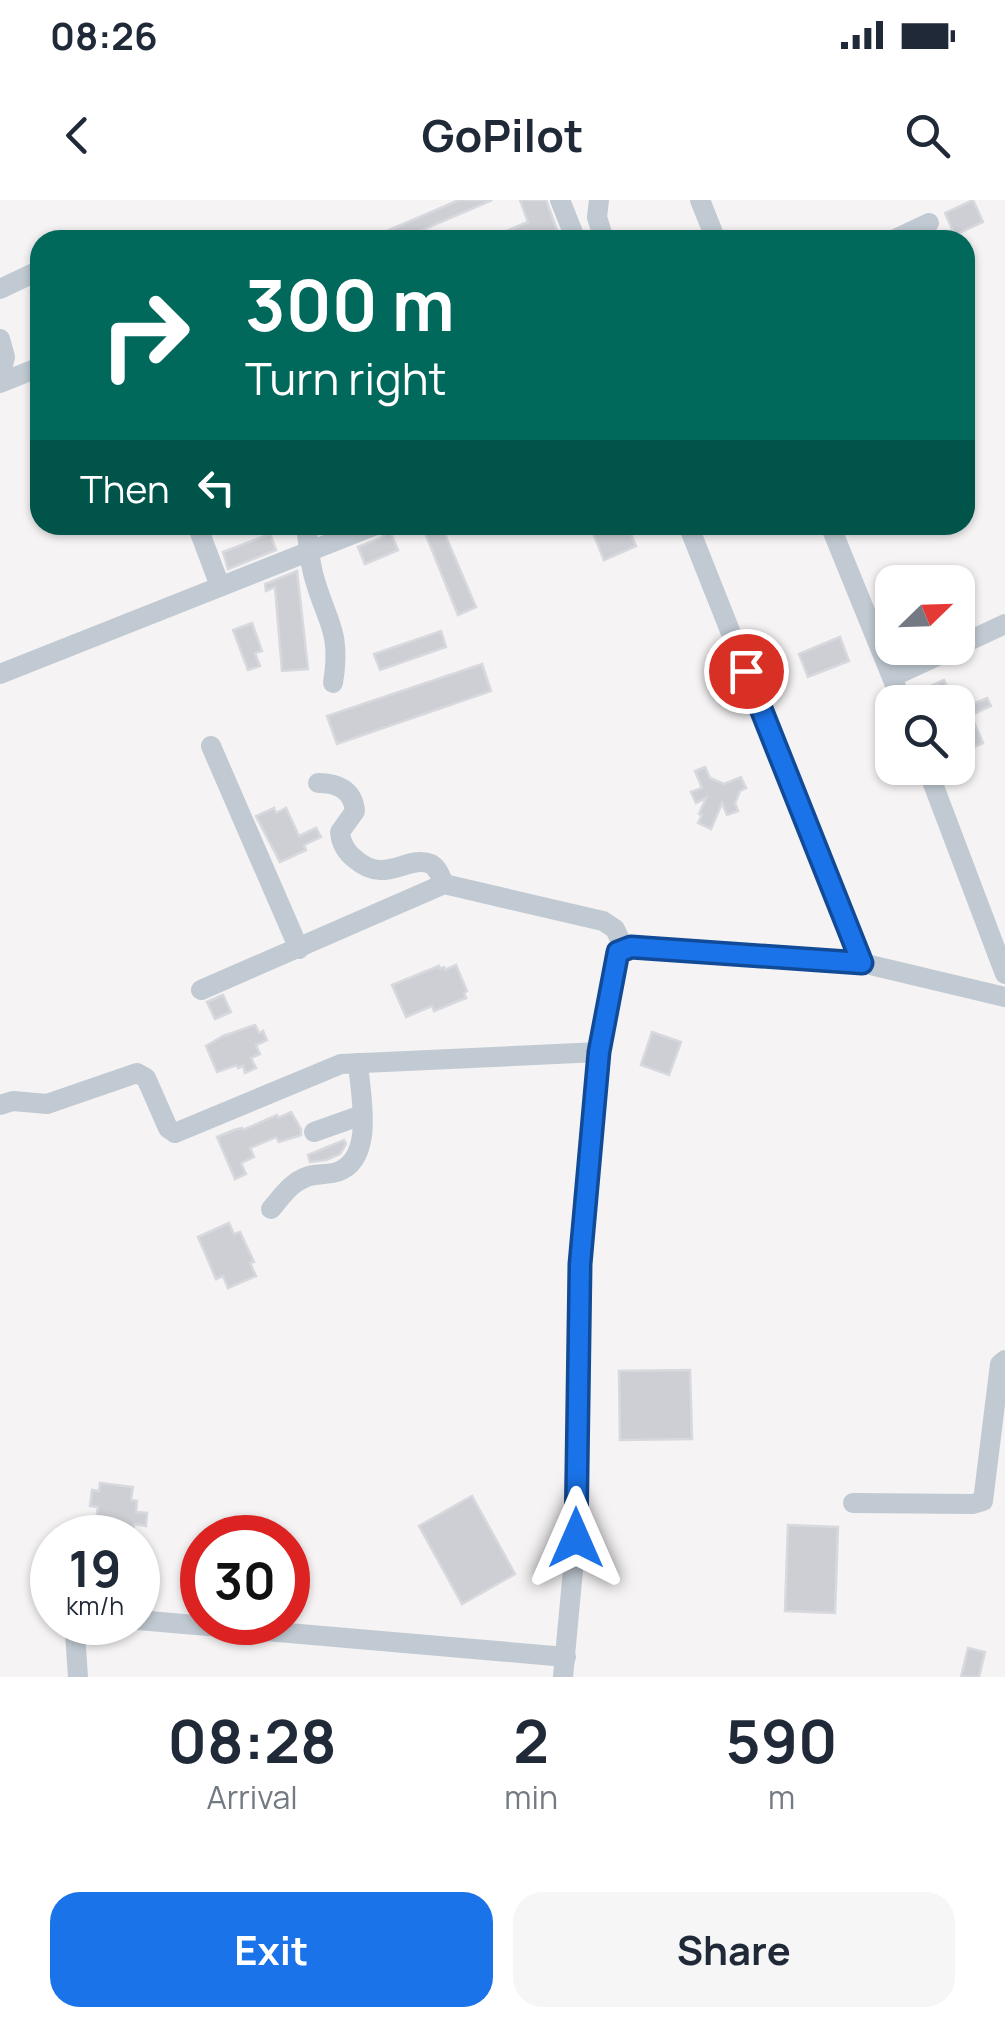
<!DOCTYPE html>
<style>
body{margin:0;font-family:Manrope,sans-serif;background:#f6f6f7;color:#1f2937;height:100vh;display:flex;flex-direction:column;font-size:38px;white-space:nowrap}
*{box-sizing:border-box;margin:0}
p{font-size:32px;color:#747a83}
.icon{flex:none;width:55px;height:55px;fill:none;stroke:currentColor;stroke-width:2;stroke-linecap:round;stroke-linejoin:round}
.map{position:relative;height:1477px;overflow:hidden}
.sheet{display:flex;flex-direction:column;background:#fff;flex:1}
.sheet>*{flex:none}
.banner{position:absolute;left:30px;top:30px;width:945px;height:305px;border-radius:30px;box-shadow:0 2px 8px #0004;background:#00695c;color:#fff;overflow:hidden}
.needle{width:65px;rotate:67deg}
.tools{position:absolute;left:875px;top:365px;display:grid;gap:20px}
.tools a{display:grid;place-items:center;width:100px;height:100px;border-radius:20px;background:#fff;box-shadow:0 2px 8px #0004;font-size:50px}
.speed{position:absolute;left:30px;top:1315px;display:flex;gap:20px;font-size:50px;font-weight:700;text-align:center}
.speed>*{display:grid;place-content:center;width:130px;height:130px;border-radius:50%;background:#fff;box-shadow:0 2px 8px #0004;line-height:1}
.speed small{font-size:25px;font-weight:400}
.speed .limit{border:15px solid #d22;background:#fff;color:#111}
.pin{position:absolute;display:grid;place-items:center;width:85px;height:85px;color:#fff;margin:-42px;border:5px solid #fff;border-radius:50%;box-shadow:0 2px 10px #0007}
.me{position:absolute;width:110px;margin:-55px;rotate:0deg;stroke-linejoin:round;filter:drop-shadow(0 0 8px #0008)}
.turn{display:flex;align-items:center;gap:35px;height:210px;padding:0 50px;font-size:45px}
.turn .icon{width:130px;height:130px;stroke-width:2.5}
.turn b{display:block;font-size:70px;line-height:85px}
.then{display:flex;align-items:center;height:95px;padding:0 50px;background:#0003;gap:20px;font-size:38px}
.eta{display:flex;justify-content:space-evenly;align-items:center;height:170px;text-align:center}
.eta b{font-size:60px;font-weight:700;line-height:70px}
.button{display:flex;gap:20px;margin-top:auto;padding:20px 50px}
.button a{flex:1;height:115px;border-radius:30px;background:#1a73e8;color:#fff;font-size:40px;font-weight:700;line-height:115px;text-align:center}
.button a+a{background:#f6f6f7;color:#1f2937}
.status{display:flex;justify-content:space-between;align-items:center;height:70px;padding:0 50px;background:#fff;direction:ltr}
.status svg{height:28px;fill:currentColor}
header{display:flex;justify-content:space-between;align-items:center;height:130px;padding:0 50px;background:#fff;font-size:45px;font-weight:700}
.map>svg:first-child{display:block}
.building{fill:#cdcfd5;stroke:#d7d9de;stroke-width:2.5}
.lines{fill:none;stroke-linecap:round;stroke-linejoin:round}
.minor{stroke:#c1cad2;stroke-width:20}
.route-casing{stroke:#114b97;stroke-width:25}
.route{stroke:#1a73e8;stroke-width:18}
</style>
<div class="status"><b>08:26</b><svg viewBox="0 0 49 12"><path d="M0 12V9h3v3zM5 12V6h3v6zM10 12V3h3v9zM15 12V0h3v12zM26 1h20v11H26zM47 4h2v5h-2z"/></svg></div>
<header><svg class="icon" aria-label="back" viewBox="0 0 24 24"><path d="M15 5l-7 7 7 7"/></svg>GoPilot<svg class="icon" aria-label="search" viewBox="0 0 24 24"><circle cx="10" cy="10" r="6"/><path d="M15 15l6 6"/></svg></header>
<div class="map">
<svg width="1005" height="1477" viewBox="0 0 1005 1477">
<rect width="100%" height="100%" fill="#f5f3f3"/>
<g class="building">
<path d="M459 0H492L399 40H391L387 31Z"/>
<path d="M520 0H546L557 30 547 34 550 40H485L528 22Z"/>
<path d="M973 0 983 22 955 35 945 13Z"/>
<path d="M422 325H441L476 407 458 415Z"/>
<path d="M611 325H627L636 346 604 360 593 333Z"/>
<path d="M390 331 398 350 365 364 358 347 381 338Z"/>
<path d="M270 334 276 350 228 369 223 352Z"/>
<path d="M297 371 308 469 282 471 275 387 266 391 265 384Z"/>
<path d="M252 423 262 451 255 453 260 466 248 470 233 430Z"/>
<path d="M441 431 446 447 380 470 374 454Z"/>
<path d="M840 437 849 461 808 477 799 454Z"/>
<path d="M482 464 491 491 337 544 327 516Z"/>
<path d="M944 480 954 502H917L913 494Z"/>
<path d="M958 489 965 507 987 498 991 506 971 515 983 543 958 554Z"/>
<path d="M705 567 710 578 724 584 741 577 746 588 740 591 735 603 738 611 727 615 722 603 711 629 698 623 702 615 699 614 706 598 696 603 691 592 702 588 695 571Z"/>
<path d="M274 608 276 613 286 608 299 636 316 628 321 637 304 645 306 650 280 662 256 616Z"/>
<path d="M456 765 467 791 464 793 466 798 434 811 432 806 406 817 392 785 439 766 440 769 444 767 445 770Z"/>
<path d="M223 795 231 812 215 819 207 802Z"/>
<path d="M255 825 259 833 263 831 267 840 256 845 260 854 251 858 256 868 245 873 243 866 238 868 237 865 217 872 206 846 223 836Z"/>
<path d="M652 832 681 842 669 875 641 865Z"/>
<path d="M291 912 301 929V935L279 942 276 937 250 948 254 957 241 963 246 974 235 979 217 937 234 930 242 928 243 930 277 915 278 918Z"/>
<path d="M344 940 346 944 340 954 326 960 310 962 308 955Z"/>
<path d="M229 1023 234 1034 240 1032 254 1062 250 1063 256 1076 228 1088 223 1076 216 1079 198 1037Z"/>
<path d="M690 1170 692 1239 620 1240 619 1171Z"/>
<path d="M100 1283 133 1287 131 1300 137 1301 136 1312 147 1313 146 1326 134 1324 133 1338H86L88 1327H95L98 1307 90 1306 92 1290 99 1291Z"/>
<path d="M472 1296 515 1374 462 1404 419 1326Z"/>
<path d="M788 1325 838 1327 835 1413 785 1411Z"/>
<path d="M968 1448 985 1452 979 1477H961Z"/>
</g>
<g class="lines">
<g class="minor">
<path d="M560 0 576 40"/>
<path d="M599 0 597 17 604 40"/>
<path d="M700 0 716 40"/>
<path d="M893 40 929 23"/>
<path d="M0 89 40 70"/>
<path d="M0 139 5 157 0 177"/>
<path d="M0 183 40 167"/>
<path d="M197 325 220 386"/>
<path d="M306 325C308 341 309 357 313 373 325 421 342 428 333 483"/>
<path d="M688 325 862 763"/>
<path d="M830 325 902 502"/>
<path d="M958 446 1005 424"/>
<path d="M0 474 376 325"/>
<path d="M892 477 955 448"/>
<path d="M211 546 299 749"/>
<path d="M927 568 1005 774"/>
<path d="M318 583C338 583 353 590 355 611L340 632C341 644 346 652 355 659 386 686 407 654 431 664 438 668 441 677 444 684"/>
<path d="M201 790 444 684 603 721 615 729 624 748"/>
<path d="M0 905 13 901 47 904 137 873 146 878 168 928 175 933 341 864 599 852"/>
<path d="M314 932 362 915"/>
<path d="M271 1009C283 995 294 978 314 975 321 974 330 974 337 972 376 959 360 893 358 863"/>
<path d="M853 1303 973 1304 983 1301 1000 1164 1005 1160"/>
<path d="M138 1420 566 1457"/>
<path d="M78 1477 75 1433 81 1422"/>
<path d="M563 1477 576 1338 580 1064 599 852 618 752 631 747 862 763 1005 797"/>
</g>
</g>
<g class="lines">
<defs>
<path id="route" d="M576 1338 580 1064 599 852 618 752 631 747 862 763 746 471"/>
</defs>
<use href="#route" class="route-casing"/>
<use href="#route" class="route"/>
</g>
</svg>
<div class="tools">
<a><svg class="needle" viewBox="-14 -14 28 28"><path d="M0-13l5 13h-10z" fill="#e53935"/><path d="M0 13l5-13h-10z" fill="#747a83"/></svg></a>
<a><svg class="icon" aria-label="search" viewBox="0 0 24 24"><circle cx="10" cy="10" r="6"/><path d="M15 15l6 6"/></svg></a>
</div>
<div class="speed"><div>19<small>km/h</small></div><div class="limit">30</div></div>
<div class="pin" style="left:746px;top:471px;background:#d93025"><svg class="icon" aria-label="arrive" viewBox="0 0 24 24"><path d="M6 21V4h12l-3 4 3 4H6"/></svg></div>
<svg class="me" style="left:576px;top:1338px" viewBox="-20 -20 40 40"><path d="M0-17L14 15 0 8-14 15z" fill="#1a73e8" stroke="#fff" stroke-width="4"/></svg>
<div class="banner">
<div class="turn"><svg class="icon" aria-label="right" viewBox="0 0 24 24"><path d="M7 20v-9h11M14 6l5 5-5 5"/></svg><div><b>300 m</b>Turn right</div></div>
<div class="then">Then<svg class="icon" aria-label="left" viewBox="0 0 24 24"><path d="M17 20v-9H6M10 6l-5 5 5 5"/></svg></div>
</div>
</div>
<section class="sheet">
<div class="eta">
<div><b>08:28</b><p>Arrival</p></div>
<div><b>2</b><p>min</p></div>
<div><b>590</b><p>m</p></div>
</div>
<div class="button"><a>Exit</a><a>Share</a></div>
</section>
